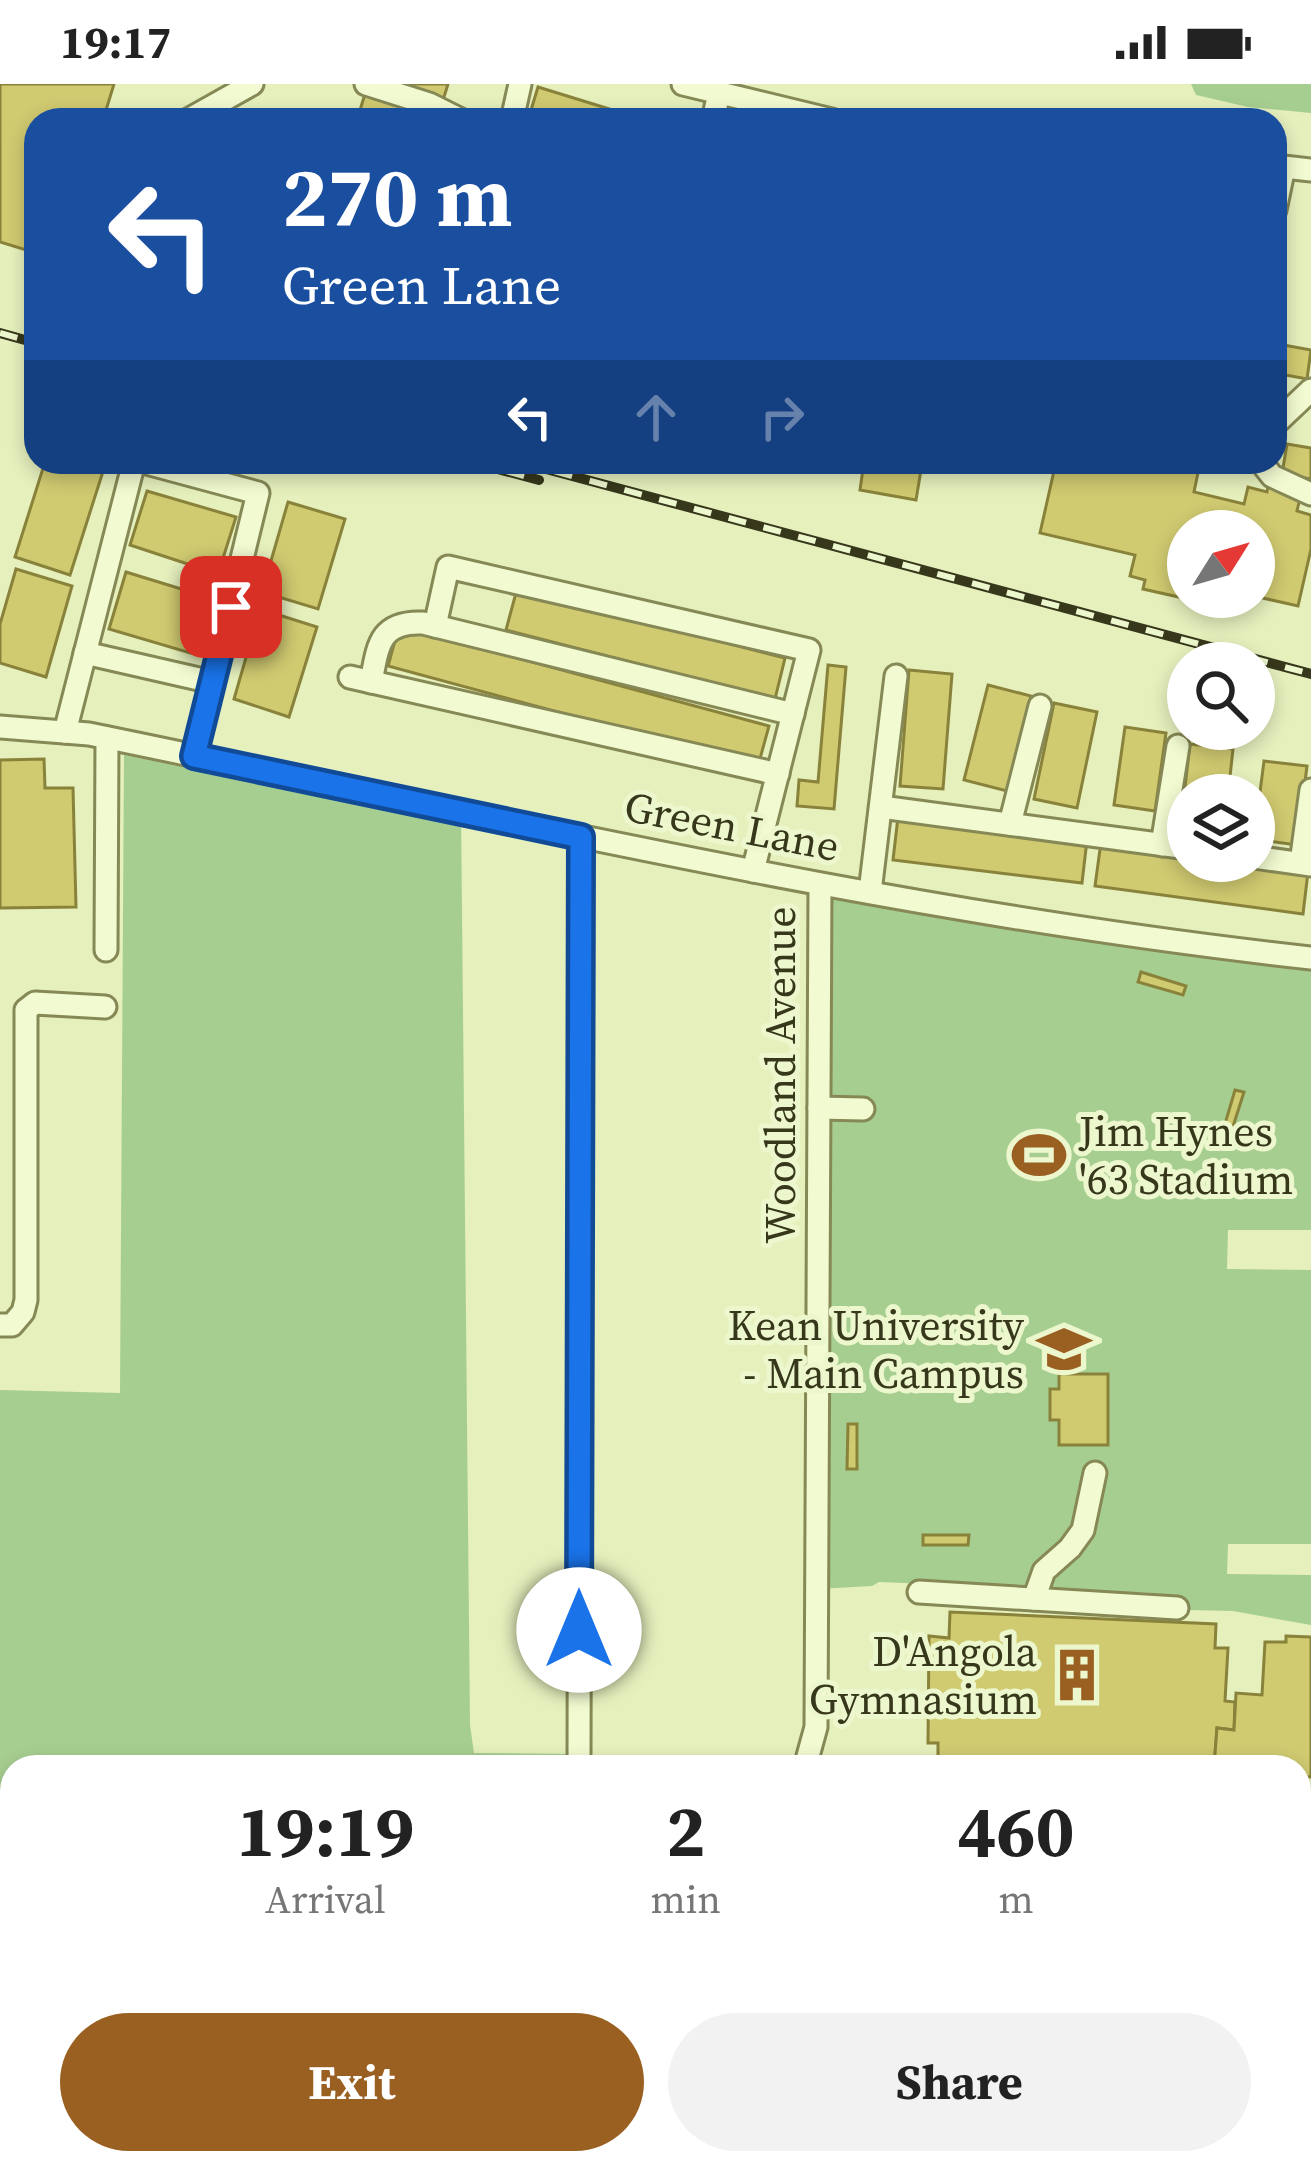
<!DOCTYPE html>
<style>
body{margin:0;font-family:"Source Serif 4",serif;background:#f2f2f2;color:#222;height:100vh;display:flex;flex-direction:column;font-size:45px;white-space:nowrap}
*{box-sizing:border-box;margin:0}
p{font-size:39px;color:#767676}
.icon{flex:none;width:66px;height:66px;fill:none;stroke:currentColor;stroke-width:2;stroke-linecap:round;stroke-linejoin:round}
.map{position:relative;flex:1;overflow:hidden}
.panel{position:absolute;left:0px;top:1671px;width:1311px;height:420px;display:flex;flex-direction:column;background:#fff;border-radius:36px 36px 0 0;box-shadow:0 6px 18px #0003}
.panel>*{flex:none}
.top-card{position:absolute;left:24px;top:24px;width:1263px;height:366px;border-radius:36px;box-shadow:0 6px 18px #0003;background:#1a4fa0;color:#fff;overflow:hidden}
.needle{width:78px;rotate:53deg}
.tools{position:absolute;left:1167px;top:426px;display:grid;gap:24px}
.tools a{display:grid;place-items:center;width:108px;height:108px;border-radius:50%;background:#fff;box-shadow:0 6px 18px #0003;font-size:60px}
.pin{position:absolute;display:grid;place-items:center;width:102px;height:102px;color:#fff;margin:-51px;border-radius:24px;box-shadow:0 6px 18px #0006}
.me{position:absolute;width:132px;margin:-66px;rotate:0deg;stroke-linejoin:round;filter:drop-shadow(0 0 9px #0008)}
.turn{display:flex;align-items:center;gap:42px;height:252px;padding:0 60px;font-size:54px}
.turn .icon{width:156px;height:156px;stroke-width:2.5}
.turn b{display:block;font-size:84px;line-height:102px}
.lanes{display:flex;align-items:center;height:114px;padding:0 60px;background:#0003;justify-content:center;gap:60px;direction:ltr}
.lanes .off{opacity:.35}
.eta{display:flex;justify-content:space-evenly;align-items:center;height:204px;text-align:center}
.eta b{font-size:72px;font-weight:700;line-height:84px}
.cta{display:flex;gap:24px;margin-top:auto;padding:24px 60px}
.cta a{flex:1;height:138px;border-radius:72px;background:#9a6022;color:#fff;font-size:48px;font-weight:700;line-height:138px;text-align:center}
.cta a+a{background:#f2f2f2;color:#222}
.status{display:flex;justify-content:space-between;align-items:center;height:84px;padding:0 60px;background:#fff;direction:ltr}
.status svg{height:33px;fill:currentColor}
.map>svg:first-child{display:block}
.green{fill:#a7ce91}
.building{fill:#d0ca71;stroke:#89823a;stroke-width:3}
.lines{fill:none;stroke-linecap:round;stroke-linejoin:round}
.minor-casing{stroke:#868855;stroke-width:27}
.minor{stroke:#f1fad0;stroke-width:21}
.rail-casing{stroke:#37371b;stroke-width:10}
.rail{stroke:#edf7cd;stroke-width:6;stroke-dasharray:18;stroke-linecap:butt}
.route-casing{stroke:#114b97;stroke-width:30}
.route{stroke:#1a73e8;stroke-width:21}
.labels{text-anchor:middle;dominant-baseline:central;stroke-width:10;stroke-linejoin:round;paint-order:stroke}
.street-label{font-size:42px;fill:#37371b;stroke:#edf7cd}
.poi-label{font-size:42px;fill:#37371b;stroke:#edf7cd;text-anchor:end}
</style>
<div class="status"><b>19:17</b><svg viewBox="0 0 49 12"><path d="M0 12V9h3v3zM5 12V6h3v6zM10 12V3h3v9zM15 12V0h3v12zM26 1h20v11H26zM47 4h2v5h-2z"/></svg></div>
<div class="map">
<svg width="1311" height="2091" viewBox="0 0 1311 2091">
<rect width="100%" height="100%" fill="#e5f0bd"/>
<g class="green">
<path d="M1191 0H1311V29L1248 23 1196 11Z"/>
<path d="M124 671 287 704 461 726 470 1641 474 1669 571 1670 570 1683H12V1968H0V1306L120 1309Z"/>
<path d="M820 801 1311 873V1146H1228L1227 1185 1311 1186V1460H1228L1227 1490 1311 1491V1541L1233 1527 1189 1526 1151 1509 879 1498 872 1502 817 1505Z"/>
<path d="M1299 1765 1311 1766V1876L1304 1883 1308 1897 1299 1916Z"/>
</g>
<g class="building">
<path d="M0 0H114L103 36H36V169L0 158Z"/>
<path d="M368 0H448L437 36H357Z"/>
<path d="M538 3 645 36H528Z"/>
<path d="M1278 260 1311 266 1307 295 1275 289Z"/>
<path d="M1287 360 1311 364V395L1282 390Z"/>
<path d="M45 378H106L70 491 15 473Z"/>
<path d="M864 378 921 386 916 416 860 406Z"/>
<path d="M1056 378H1195L1200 379 1194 408 1244 420 1248 403 1267 408 1268 402 1301 410 1297 427 1311 431V465L1298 522 1254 512 1257 493 1254 492V447H1188V513H1203L1201 518 1143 505 1145 496 1130 492 1135 471 1040 449Z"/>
<path d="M147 407 236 433 218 490 130 461Z"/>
<path d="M288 418 345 435 318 525 262 508Z"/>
<path d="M16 485 72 502 46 593 0 579V540Z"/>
<path d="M126 488 214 515 197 571 109 545Z"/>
<path d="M517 505 785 574 775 615 506 546Z"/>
<path d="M260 525 317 543 289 633 234 615Z"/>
<path d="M399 542 769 642 758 682 388 582Z"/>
<path d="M828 581 846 583 834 725 797 722 799 696 818 698Z"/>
<path d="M909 586 952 590 943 705 900 702Z"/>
<path d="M988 601 1031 612 1007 707 964 696Z"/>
<path d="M1054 619 1097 628 1077 724 1034 715Z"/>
<path d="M1125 643 1166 649 1155 727 1114 721Z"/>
<path d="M1190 660 1233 665 1228 711H1188V739L1181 738Z"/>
<path d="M44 675 45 704H73L76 823 0 824V676Z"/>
<path d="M1264 677 1307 682 1297 761 1254 755Z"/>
<path d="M898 733 1087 756 1082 799 893 776Z"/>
<path d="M1101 758 1188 771V777H1230L1308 788 1303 830 1095 802Z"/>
<path d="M1141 888 1186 902 1183 911 1138 898Z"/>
<path d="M1235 1006 1244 1008 1230 1052 1222 1050Z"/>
<path d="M1059 1290H1108V1361H1059V1336H1050V1305H1059Z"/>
<path d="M848 1340H857V1385H847Z"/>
<path d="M923 1451H969L968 1461H923Z"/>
<path d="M950 1528 1216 1540 1215 1564H1228L1225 1617 1235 1618 1234 1646 1217 1644 1214 1682 938 1683V1659H928L929 1552 949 1554Z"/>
<path d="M1286 1552 1311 1553V1693H1299V1683H1214L1217 1644 1234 1646 1236 1609 1262 1611 1265 1558H1286Z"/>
<path d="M1311 1952V2043L1299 2033V1966Z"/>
<path d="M1101 2079H1160L1161 2091H1102Z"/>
</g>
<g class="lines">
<defs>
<g id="minor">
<path d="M366 0 429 20 461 36"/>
<path d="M683 0 832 36"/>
<path d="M188 36 252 0"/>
<path d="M512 36 520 0"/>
<path d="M713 36 719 9"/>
<path d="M1275 82 1311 86"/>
<path d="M1275 126 1284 83"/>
<path d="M1275 340 1311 306"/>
<path d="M143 378 258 409 194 672"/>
<path d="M1261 378 1272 392 1311 410"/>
<path d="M435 542 448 483 809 566 753 787"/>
<path d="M85 569 212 598"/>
<path d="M350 593 778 690"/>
<path d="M371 598C378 562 379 537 423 539L793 630"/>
<path d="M0 643 89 650C495 733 899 829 1311 874"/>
<path d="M65 648 134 378"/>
<path d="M881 723 1188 764"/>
<path d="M1010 740 1040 622"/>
<path d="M1162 761 1178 662"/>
<path d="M1254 773 1311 781"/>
<path d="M1301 779 1311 706"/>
<path d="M870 808 896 592"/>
<path d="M106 866 107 654"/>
<path d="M819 1024 863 1025"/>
<path d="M0 1241H12L23 1228 26 1216V926L35 919 105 923"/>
<path d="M919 1508 1177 1524"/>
<path d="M1034 1515 1044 1487 1070 1464 1083 1446 1095 1389"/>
<path d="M579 1683 581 753"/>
<path d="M805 1683 816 1643 820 801"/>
<path d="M1299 1765 1311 1766"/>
<path d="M114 2079 117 2091"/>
<path d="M361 2079 363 2091"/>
<path d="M929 2079 934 2091"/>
<path d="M599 2091V2079"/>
<path d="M752 2091V2079"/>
</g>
</defs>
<use href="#minor" class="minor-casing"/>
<use href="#minor" class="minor"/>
<defs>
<g id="rail">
<path d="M0 249 36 259"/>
<path d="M472 378 539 396"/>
<path d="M520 378 1311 590"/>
</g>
</defs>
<use href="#rail" class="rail-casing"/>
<use href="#rail" class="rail"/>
</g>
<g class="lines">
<defs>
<path id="route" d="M231 523 194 672 581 753 579 1546"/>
</defs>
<use href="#route" class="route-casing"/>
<use href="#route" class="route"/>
</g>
<defs>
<symbol id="stadium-bare" viewBox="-9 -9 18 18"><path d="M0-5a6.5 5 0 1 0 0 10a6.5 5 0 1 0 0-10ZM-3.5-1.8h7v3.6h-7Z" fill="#9a6022" stroke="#edf7cd" stroke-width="2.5" paint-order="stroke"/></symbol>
<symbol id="university-bare" viewBox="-9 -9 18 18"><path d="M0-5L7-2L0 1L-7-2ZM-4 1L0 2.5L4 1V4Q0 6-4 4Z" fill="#9a6022" stroke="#edf7cd" stroke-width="2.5" paint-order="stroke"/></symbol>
<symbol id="building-bare" viewBox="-9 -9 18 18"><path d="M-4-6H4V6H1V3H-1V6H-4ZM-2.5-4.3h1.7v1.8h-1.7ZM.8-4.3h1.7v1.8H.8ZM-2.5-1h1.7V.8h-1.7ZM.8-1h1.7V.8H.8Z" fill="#9a6022" stroke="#edf7cd" stroke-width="2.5" paint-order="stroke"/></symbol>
</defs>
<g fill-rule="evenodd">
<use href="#stadium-bare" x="1001" y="1033" width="76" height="76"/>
<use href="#university-bare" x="1026" y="1227" width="76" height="76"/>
<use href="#building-bare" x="1039" y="1553" width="76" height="76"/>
</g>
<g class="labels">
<g class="street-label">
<text transform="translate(732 742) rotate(11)">Green Lane</text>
<text transform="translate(780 991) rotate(-90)">Woodland Avenue</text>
</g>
<g class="poi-label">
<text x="1079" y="1047" text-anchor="start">Jim Hynes<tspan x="1079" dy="48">'63 Stadium</tspan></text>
<text x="1024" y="1241">Kean University<tspan x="1024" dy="48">- Main Campus</tspan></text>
<text x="1037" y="1567">D'Angola<tspan x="1037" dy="48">Gymnasium</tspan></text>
</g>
</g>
</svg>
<div class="tools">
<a><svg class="needle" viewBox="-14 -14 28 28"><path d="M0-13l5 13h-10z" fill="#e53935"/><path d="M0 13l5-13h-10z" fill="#767676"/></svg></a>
<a><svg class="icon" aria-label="search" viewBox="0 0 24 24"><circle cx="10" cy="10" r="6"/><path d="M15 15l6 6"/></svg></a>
<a><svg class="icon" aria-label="layers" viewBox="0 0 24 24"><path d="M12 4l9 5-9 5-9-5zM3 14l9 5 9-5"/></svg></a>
</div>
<div class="pin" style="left:231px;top:523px;background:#d93025"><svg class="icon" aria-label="arrive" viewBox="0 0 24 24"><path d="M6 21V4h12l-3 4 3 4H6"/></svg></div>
<svg class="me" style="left:579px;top:1546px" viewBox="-20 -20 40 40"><circle r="19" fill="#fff"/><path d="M0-13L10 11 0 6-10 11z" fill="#1a73e8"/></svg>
<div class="top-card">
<div class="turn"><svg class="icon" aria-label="left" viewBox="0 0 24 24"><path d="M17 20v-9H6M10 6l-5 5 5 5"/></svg><div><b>270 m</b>Green Lane</div></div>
<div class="lanes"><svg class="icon" aria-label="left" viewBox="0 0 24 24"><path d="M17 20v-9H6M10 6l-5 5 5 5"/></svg><svg class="icon off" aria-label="ahead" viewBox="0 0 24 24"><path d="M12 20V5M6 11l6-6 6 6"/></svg><svg class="icon off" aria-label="right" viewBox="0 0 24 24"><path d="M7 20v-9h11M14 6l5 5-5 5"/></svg></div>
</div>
<section class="panel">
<div class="eta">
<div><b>19:19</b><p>Arrival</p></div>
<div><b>2</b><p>min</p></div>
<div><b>460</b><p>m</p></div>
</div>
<div class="cta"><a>Exit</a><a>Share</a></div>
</section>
</div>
